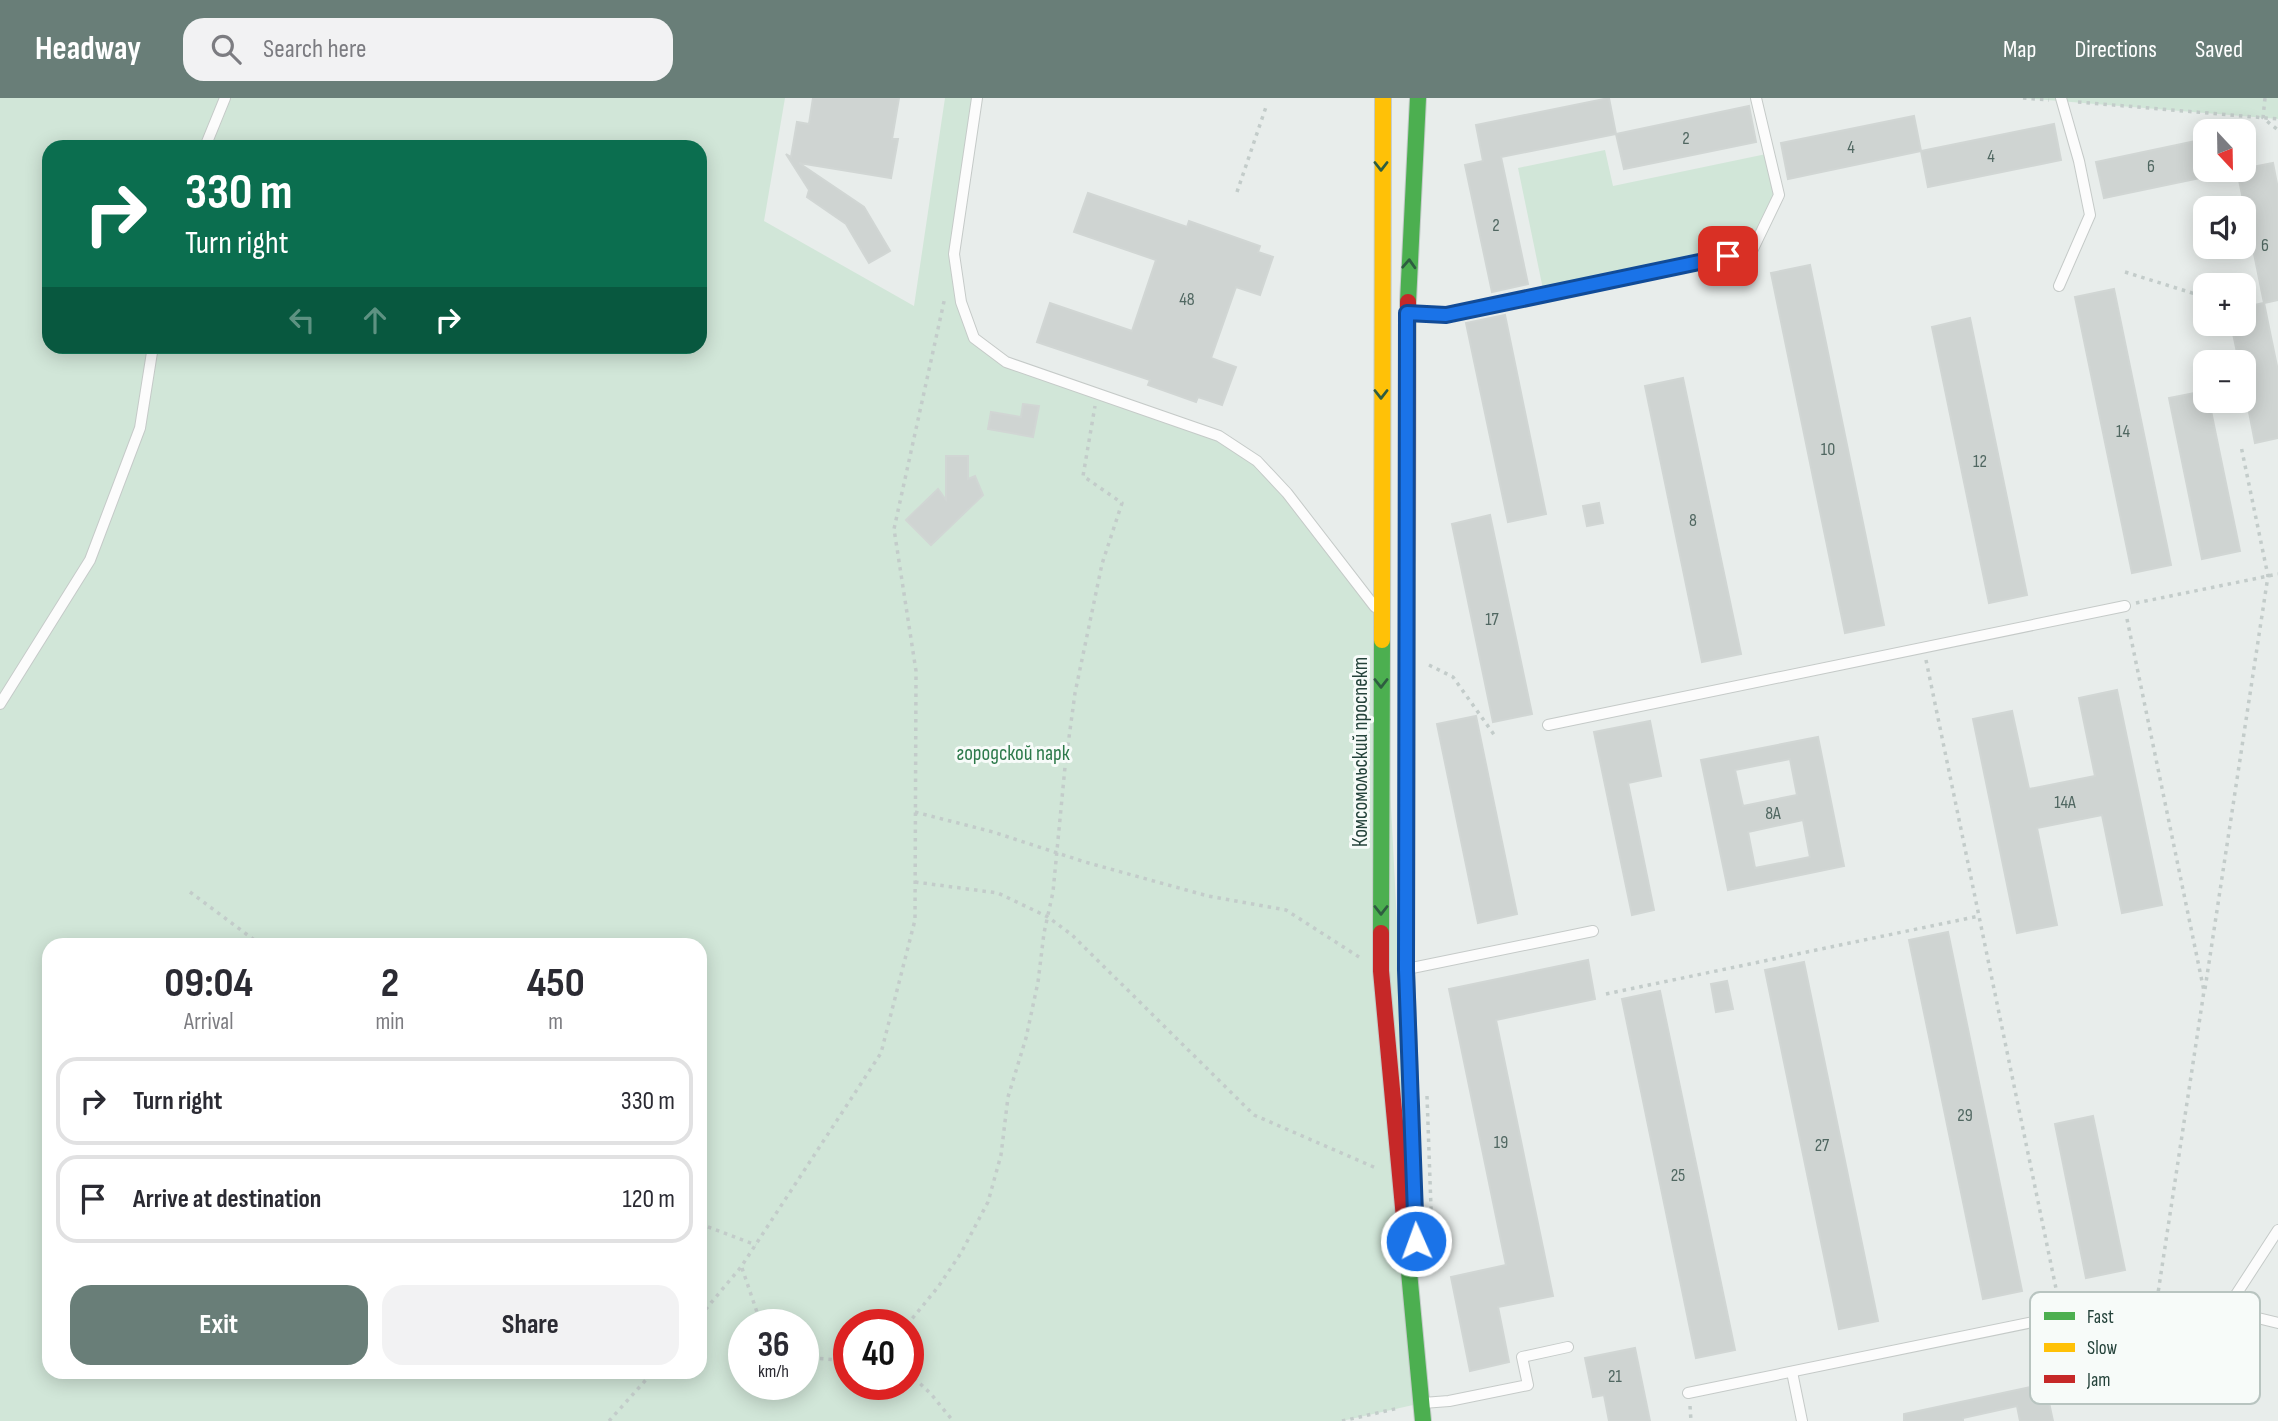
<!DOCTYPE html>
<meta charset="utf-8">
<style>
body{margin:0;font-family:"Sofia Sans Condensed",sans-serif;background:#f2f2f3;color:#2b2b33;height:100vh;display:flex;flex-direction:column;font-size:26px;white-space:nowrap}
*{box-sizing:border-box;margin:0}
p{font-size:23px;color:#7c7c81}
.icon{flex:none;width:38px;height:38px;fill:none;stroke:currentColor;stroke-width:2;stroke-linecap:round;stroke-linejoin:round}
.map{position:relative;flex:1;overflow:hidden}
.side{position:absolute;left:42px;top:840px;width:665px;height:441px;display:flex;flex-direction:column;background:#fff;border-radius:21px;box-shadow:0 4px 18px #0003}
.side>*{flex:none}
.top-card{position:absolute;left:42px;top:42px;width:665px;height:214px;border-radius:21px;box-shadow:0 4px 18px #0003;background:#0b6e4f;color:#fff;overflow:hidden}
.needle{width:46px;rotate:158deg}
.tools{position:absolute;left:2193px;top:21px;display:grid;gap:14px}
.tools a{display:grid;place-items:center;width:63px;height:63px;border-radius:14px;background:#fff;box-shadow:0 4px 18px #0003;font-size:35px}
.speed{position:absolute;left:728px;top:1211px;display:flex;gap:14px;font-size:35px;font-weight:700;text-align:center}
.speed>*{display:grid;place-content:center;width:91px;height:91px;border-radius:50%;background:#fff;box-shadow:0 4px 18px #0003;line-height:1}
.speed small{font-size:18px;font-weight:400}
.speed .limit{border:10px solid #d22;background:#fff;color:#111}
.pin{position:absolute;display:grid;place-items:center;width:60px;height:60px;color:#fff;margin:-30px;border-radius:14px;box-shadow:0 4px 10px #0006}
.me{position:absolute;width:77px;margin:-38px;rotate:358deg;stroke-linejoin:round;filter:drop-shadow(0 0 5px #0008)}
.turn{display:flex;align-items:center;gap:24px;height:147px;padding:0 28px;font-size:32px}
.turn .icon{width:91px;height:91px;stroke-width:2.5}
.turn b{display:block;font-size:49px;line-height:60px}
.lanes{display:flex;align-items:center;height:66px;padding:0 28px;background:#0003;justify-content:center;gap:35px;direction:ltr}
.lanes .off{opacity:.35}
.eta{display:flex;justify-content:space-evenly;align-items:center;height:119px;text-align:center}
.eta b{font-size:42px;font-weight:700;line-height:49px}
.action{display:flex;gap:14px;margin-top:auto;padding:14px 28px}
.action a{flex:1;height:80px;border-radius:21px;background:#697e78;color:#fff;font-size:28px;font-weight:700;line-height:80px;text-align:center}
.action a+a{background:#f2f2f3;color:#2b2b33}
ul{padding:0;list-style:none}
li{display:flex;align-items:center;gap:21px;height:88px;margin:0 14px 10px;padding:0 14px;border:4px solid #e1e1e2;border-radius:21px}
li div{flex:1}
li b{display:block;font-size:26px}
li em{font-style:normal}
header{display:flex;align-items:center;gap:42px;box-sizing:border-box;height:98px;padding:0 35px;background:#697e78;color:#fff}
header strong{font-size:33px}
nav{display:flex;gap:38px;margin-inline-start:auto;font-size:24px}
.search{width:490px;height:63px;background:#f2f2f3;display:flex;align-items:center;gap:18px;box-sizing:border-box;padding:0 24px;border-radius:21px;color:#7c7c81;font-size:26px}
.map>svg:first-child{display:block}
.green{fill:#d1e6d8;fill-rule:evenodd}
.building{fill:#cfd4d2;stroke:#d1d6d4;stroke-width:2;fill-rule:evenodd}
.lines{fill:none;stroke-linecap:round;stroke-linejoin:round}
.lane-casing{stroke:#c5cac8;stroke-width:12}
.fast-casing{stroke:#c3cbc8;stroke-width:18}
.slow-casing{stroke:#c3cbc8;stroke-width:18}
.jam-casing{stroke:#c3cbc8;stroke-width:18}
.path{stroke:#c3ccca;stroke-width:3.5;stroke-dasharray:3.5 5;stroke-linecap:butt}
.lane{stroke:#fcfcfc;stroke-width:10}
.fast{stroke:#4caf50;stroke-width:16}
.slow{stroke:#ffc107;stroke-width:16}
.jam{stroke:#c62828;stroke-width:16}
.oneway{stroke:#2e5d40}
.route-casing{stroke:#114b97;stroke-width:18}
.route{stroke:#1a73e8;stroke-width:12}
.labels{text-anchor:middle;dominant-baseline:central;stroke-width:6;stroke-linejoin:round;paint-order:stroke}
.number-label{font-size:18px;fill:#506761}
.street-label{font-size:21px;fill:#24423a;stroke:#f7fbf9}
.park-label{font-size:21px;fill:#2d7a4b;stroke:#f7fbf9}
.key{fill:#f7fbf9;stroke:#b8c4c0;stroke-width:2}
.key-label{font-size:19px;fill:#24423a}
</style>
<header>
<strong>Headway</strong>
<div class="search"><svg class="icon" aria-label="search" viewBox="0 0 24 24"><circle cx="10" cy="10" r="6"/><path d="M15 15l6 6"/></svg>Search here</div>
<nav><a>Map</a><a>Directions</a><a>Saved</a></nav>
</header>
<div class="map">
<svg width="2278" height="1323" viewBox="0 0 2278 1323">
<rect width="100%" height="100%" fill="#e8edeb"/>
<g class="green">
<path d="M0 0H785L764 123 914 208 945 0H977L954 156 974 240 1007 264 1219 338 1257 363 1381 517 1422 1305 1342 1323H0ZM49 49H700V248H49ZM49 847H700V1274H49ZM744 1227H803V1286H744ZM849 1227H908V1286H849Z"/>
<path d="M2023 0H2278V21Z"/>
<path d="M1605 52 1613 88 1771 55 1779 97 1752 153 1544 196 1518 70Z"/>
</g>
<g class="building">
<path d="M813 0H899L892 41H898L891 80 799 65 864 109 890 153 869 165 846 126 807 99 809 92 786 56 791 59 797 24 809 26Z"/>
<path d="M1609 0 1616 36 1501 59 1528 186 1492 194 1465 67 1483 63 1476 27Z"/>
<path d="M1749 8 1756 44 1624 71 1616 36Z"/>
<path d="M1914 18 1921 53 1788 81 1781 45Z"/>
<path d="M2054 26 2061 62 1928 89 1921 53Z"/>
<path d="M2205 41V79L2104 100 2096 64Z"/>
<path d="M2273 65 2278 91V202L2264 205 2237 72Z"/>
<path d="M1088 95 1187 129 1189 123 1260 148 1258 154 1273 159 1260 197 1236 189 1211 260 1236 269 1222 307 1198 299 1196 304 1148 287 1150 282 1037 244 1050 205 1132 233 1156 162 1074 134Z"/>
<path d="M1810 167 1884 527 1845 535 1771 175Z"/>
<path d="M2114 191 2171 467 2132 475 2075 199Z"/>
<path d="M2264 205 2278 273V340L2255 345 2244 288V264H2239L2231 226H2244V209Z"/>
<path d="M1505 217 1546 416 1508 424 1466 225Z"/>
<path d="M1970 220 2027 497 1989 505 1932 229Z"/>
<path d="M1683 280 1741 556 1702 564 1645 288Z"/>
<path d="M2205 293V303H2209L2240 453 2202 461 2169 300Z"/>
<path d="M1023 306 1039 308 1033 339 988 331 991 314 1021 319Z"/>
<path d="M946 358H968V381L975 378 983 397 931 447 906 422 938 391 946 402Z"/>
<path d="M1599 405 1603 425 1587 428 1583 408Z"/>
<path d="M1490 417 1532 616 1493 624 1452 426Z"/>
<path d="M2117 592 2162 807 2122 815 2102 717 2037 730 2057 827 2017 835 1973 621 2012 613 2029 691 2095 678 2079 600Z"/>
<path d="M1476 618 1517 816 1478 825 1437 626Z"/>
<path d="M1650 623 1661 678 1628 685 1654 812 1632 817 1594 634Z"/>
<path d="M1818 639 1844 768 1728 792 1701 662ZM1790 661 1797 697 1743 708 1735 672ZM1803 722 1810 759 1755 770 1748 734Z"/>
<path d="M1948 834 2022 1193 1983 1201 1909 842Z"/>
<path d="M1588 862 1595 901 1496 922 1553 1198 1498 1209 1509 1264 1470 1273 1451 1179 1506 1167 1449 891Z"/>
<path d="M1804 864 1878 1223 1839 1231 1765 872Z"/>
<path d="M1727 883 1733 911 1716 914 1711 886Z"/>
<path d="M1660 893 1735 1252 1696 1260 1622 901Z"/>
<path d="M2093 1018 2125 1172 2086 1180 2055 1026Z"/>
<path d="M1635 1250 1650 1323H1609L1604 1297 1593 1299 1585 1260Z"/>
<path d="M2045 1286 2053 1323H2020L2017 1308 1963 1320V1323H1904V1316Z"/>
</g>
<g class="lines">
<defs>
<g id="lane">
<path d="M977 0 954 156 961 204 974 240 1006 264 1219 338 1257 363 1287 395 1375 509"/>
<path d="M205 49 225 0"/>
<path d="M2059 188 2090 117 2079 63 2061 0"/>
<path d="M1410 215 1446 217 1752 153 1779 97 1756 0"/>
<path d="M0 606 90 462 140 330 153 248"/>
<path d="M1548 627 2125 508"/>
<path d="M1407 871 1593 833"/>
<path d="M2226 1212 2278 1132"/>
<path d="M1792 1274 1802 1323"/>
<path d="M1688 1295 2062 1218 2156 1207H2204L2278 1225"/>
<path d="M1423 1305 1449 1303 1528 1287 1522 1259 1568 1249"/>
</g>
<g id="fast">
<path d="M1408 204 1418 0"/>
<path d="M1381 835 1382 542"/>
<path d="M1408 1163 1423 1323"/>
</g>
<g id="slow">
<path d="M1407 470 1406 872 1410 983"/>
<path d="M1382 542 1383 0"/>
</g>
<g id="jam">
<path d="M1407 470 1408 204"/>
<path d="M1381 835V873L1408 1163"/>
</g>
</defs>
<use href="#lane" class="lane-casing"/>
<use href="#fast" class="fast-casing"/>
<use href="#slow" class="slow-casing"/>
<use href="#jam" class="jam-casing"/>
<g class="path">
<path d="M2023 0 2049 2"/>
<path d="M2265 0 2263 20 2278 32"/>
<path d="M2078 4 2278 21"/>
<path d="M1237 94 1267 6"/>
<path d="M2125 174 2205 199"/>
<path d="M2136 505 2278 476"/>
<path d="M2127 521 2204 893 2158 1195"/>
<path d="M1926 562 2059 1205"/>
<path d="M1429 567 1453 579 1495 638"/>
<path d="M915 714 993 734 1085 764 1208 798 1286 812 1359 859"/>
<path d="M915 784 998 795 1048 819 1072 837 1254 1017 1376 1070"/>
<path d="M190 794 261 847"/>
<path d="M2205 891 2268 478 2241 348"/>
<path d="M1606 896 1979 818"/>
<path d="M1427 998 1432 1138"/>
<path d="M700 1126 756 1147"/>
<path d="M742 1170 760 1223 763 1227"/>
<path d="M700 1218 741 1169 881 955 915 822 916 573 894 431 945 199"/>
<path d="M907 1227 938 1189 961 1155 988 1104 1001 1057 1008 999 1026 940 1038 884 1044 835 1053 794 1065 669 1075 595 1102 466 1122 405 1083 378 1095 308"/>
<path d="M803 1259 849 1263"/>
<path d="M908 1274 931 1296 953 1323"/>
<path d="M1690 1308 1691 1323"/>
<path d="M609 1323 653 1274"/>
<path d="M1342 1323 1399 1310"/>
</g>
<use href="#lane" class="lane"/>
<use href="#fast" class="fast"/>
<use href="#slow" class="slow"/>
<use href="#jam" class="jam"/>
</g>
<defs><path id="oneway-chevron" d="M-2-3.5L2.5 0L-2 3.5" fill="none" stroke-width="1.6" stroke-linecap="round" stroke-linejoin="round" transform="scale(1.75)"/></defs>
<g class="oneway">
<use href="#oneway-chevron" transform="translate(1381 68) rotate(90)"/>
<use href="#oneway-chevron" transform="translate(1409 166) rotate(-87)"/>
<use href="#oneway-chevron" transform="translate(1381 296) rotate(90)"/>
<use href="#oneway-chevron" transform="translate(1381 585) rotate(90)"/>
<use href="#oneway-chevron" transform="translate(1381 812) rotate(90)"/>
</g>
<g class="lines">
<defs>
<path id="route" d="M1416 1143 1406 872 1407 215 1446 217 1728 158"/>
</defs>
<use href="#route" class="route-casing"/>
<use href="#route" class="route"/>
</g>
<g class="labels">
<g class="number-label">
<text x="1686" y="40">2</text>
<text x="1851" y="49">4</text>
<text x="1991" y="58">4</text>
<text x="2151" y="68">6</text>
<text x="1496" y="127">2</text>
<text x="2265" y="147">6</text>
<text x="1187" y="201">48</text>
<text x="2123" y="333">14</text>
<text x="1828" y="351">10</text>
<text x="1980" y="363">12</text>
<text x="1693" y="422">8</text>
<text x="1492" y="521">17</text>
<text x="2065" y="704">14А</text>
<text x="1773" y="715">8А</text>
<text x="1965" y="1017">29</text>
<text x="1501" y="1044">19</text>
<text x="1822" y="1047">27</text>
<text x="1678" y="1077">25</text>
<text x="1615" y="1278">21</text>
</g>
<g class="street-label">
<text transform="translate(1360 654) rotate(-90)">Комсомольский проспект</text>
</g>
<g class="park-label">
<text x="1013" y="655">городской парк</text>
</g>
</g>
<rect x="2030" y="1194" width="230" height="112" rx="10" class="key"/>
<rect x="2044" y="1214" width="31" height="8" fill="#4caf50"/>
<rect x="2044" y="1245" width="31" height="9" fill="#ffc107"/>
<rect x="2044" y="1277" width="31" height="8" fill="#c62828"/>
<g class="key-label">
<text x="2087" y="1225">Fast</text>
<text x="2087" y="1256">Slow</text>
<text x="2087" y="1288">Jam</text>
</g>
</svg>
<div class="tools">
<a><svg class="needle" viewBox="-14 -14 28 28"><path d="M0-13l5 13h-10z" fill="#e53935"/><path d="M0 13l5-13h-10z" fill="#7c7c81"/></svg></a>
<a><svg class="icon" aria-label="sound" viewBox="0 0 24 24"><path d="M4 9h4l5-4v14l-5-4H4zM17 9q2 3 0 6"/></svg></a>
<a>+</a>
<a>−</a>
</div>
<div class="speed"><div>36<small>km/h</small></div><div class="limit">40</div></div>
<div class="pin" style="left:1728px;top:158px;background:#d93025"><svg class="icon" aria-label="arrive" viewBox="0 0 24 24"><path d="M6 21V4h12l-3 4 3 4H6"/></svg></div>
<svg class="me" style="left:1416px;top:1143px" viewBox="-20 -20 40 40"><circle r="17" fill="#1a73e8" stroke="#fff" stroke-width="3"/><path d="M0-11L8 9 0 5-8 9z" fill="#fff"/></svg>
<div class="top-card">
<div class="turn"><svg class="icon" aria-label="right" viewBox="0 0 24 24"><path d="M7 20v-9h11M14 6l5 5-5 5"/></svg><div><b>330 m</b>Turn right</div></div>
<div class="lanes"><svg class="icon off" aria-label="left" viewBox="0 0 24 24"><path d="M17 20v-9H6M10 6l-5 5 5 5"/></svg><svg class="icon off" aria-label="ahead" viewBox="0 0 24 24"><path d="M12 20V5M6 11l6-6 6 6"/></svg><svg class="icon" aria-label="right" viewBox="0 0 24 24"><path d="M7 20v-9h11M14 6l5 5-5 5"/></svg></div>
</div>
<section class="side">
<div class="eta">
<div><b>09:04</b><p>Arrival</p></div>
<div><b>2</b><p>min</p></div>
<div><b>450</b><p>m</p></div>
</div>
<ul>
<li><svg class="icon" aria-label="right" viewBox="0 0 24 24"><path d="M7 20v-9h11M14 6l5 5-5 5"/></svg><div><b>Turn right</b></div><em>330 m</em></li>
<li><svg class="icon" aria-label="arrive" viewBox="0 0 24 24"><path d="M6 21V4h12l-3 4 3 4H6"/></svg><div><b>Arrive at destination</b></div><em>120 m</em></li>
</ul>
<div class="action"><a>Exit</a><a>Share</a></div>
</section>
</div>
